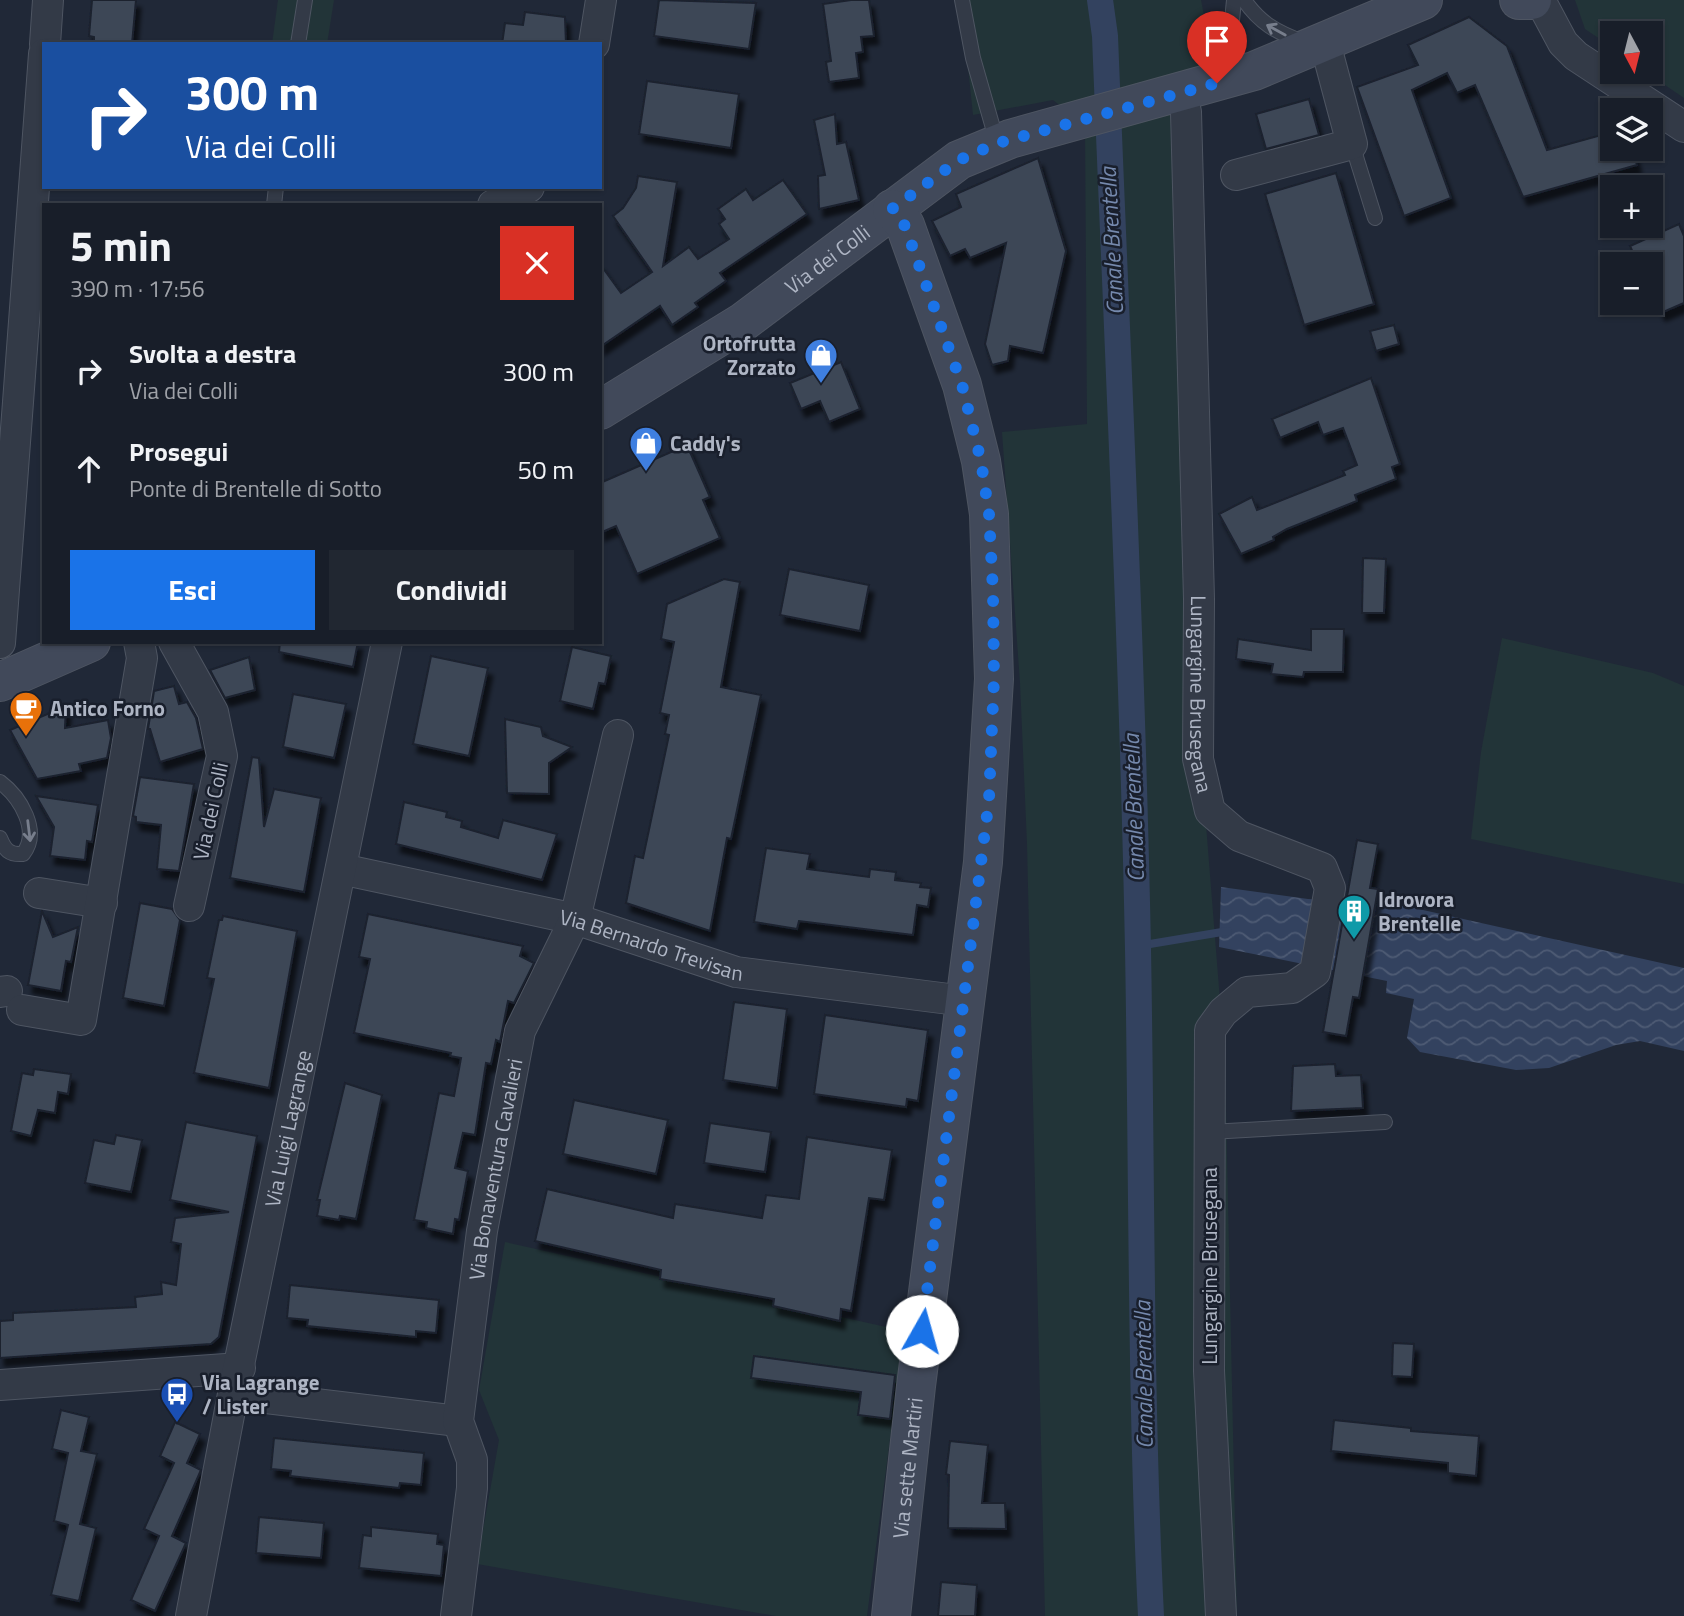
<!DOCTYPE html>
<html lang="it">
<meta charset="utf-8">
<style>
body{margin:0;font-family:"Titillium Web",sans-serif;background:#212731;color:#f1f3f6;height:100vh;display:flex;flex-direction:column;font-size:26px;white-space:nowrap}
*{box-sizing:border-box;margin:0}
p{font-size:23px;color:#9fa2a8}
.icon{flex:none;width:38px;height:38px;fill:none;stroke:currentColor;stroke-width:2;stroke-linecap:round;stroke-linejoin:round}
.map{position:relative;flex:1;overflow:hidden}
.side{position:absolute;left:42px;top:203px;width:560px;height:441px;display:flex;flex-direction:column;background:#181e29;border-radius:0px;box-shadow:0 2px 5px #0004,0 0 0 2px #363c46}
.side>*{flex:none}
.guide{position:absolute;left:42px;top:42px;width:560px;height:147px;border-radius:0px;box-shadow:0 2px 5px #0004,0 0 0 2px #363c46;background:#1a4fa0;color:#fff;overflow:hidden}
.needle{width:46px;rotate:173deg}
.controls{position:absolute;left:1600px;top:21px;display:grid;gap:14px}
.controls a{display:grid;place-items:center;width:63px;height:63px;border-radius:0px;background:#181e29;box-shadow:0 2px 5px #0004,0 0 0 2px #363c46;font-size:35px}
.pin{position:absolute;display:grid;place-items:center;width:60px;height:60px;color:#fff;margin:-72px -30px;border-radius:50% 50% 50% 0;rotate:-45deg;box-shadow:0 0 7px #0007}
.pin .icon{rotate:45deg}
.me{position:absolute;width:77px;margin:-38px;rotate:7deg;stroke-linejoin:round;filter:drop-shadow(0 0 5px #0008)}
.turn{display:flex;align-items:center;gap:24px;height:147px;padding:0 28px;font-size:32px}
.turn .icon{width:91px;height:91px;stroke-width:2.5}
.turn b{display:block;font-size:49px;line-height:60px}
.round{display:grid;place-items:center;flex:none;width:74px;height:74px;border-radius:0px;background:#212731}
.headline{display:flex;align-items:center;justify-content:space-between;height:119px;padding:0 28px}
h1{font-size:42px;font-weight:700;line-height:52px}
.button{display:flex;gap:14px;margin-top:auto;padding:14px 28px}
.button a{flex:1;height:80px;border-radius:0px;background:#1a73e8;color:#fff;font-size:28px;font-weight:700;line-height:80px;text-align:center}
.button a+a{background:#212731;color:#f1f3f6}
ul{padding:0;list-style:none}
li{display:flex;align-items:center;gap:21px;height:98px;padding:0 28px}
li div{flex:1}
li b{display:block;font-size:26px}
li em{font-style:normal}
.map>svg:first-child{display:block}
.green{fill:#223438}
.water{fill:url(#water-waves)}
.lines{fill:none;stroke-linecap:round;stroke-linejoin:round}
.stream{stroke:#33425f;stroke-width:8}
.canal{stroke:#33425f;stroke-width:26}
.building{fill:#3c4657;stroke:#1b212e;stroke-width:2;filter:url(#shadow)}
.service-casing{stroke:#4e5562;stroke-width:16}
.minor-casing{stroke:#4e5562;stroke-width:32}
.secondary-casing{stroke:#4e5562;stroke-width:40}
.service{stroke:#333a47;stroke-width:14}
.minor{stroke:#333a47;stroke-width:30}
.secondary{stroke:#41495a;stroke-width:38}
.oneway{stroke:#777e8c}
.route{stroke:#1a73e8;stroke-width:12;stroke-dasharray:0 21.6}
.labels{text-anchor:middle;dominant-baseline:central;stroke-width:5;stroke-linejoin:round;paint-order:stroke}
.street-label{font-size:21px;fill:#aeb5c4;stroke:#191f2c}
.poi-label{font-size:21px;font-weight:bold;fill:#aeb5c4;stroke:#191f2c;text-anchor:start}
.water-label{font-size:23px;font-style:italic;fill:#7589ad;stroke:#191f2c}
</style>
<div class="map">
<svg width="1684" height="1616" viewBox="0 0 1684 1616">
<defs>
<pattern id="water-waves" width="16" height="10" patternUnits="userSpaceOnUse" patternTransform="scale(1.75)"><rect width="16" height="10" fill="#33425f"/><path d="M0 5q4-4 8 0t8 0" fill="none" stroke="#4e5b74"/></pattern>
<filter id="shadow"><feDropShadow dx="4.5" dy="8" stdDeviation="2" flood-color="#0009"/></filter>
</defs>
<rect width="100%" height="100%" fill="#202837"/>
<g class="green">
<path d="M278 0H334L327 44H272Z"/>
<path d="M961 0H1201L1211 51 1197 94 1183 764 1205 812 1225 1063 1237 1616H1045L1027 844 1020 683 1002 432 1087 424 1085 125 1053 100 973 115Z"/>
<path d="M1575 0H1684V98L1646 72H1650V33H1612V47L1585 29Z"/>
<path d="M1502 638 1653 673 1684 686V884L1471 839 1481 752Z"/>
<path d="M505 1242 904 1331 867 1616H776L477 1564 499 1440 479 1390Z"/>
</g>
<path class="water" d="M1221 887 1308 899 1405 906 1684 968V1051L1640 1041 1616 1045 1549 1068 1516 1070 1420 1052 1407 1038 1414 999 1386 993 1387 981 1219 947Z"/>
<g class="lines">
<path class="stream" d="M1138 946 1228 931"/>
<path class="canal" d="M1100 0 1105 36C1117 340 1132 645 1138 949 1142 1171 1140 1394 1151 1616"/>
</g>
<g class="building">
<path d="M92 0H136L132 44H94V37L89 36Z"/>
<path d="M659 0 756 3 749 49 654 36Z"/>
<path d="M851 0H869L874 36 861 37 863 52 856 53 859 78 829 82 826 62 831 61 823 4Z"/>
<path d="M525 12 565 17 566 44H502L505 23 523 25Z"/>
<path d="M1469 17 1507 46 1547 150 1612 132V149H1632L1637 165 1523 197 1475 85 1457 93 1447 73 1412 90 1451 198 1404 216 1357 87 1418 65 1408 45Z"/>
<path d="M647 81 739 94 731 148 639 134Z"/>
<path d="M1309 99 1319 135 1266 149 1256 114Z"/>
<path d="M835 114 837 144 846 142 859 200 819 209 818 176 825 175 814 120Z"/>
<path d="M1038 158 1066 251 1043 353 1010 346 1008 361 992 365 985 344 1006 243 970 258 965 249 950 256 932 221 961 207 956 194Z"/>
<path d="M1336 173 1374 304 1304 325 1265 194Z"/>
<path d="M638 176 677 182 663 266 689 247 698 259 729 239 719 224 725 219 718 209 746 189 753 200 783 180 807 214 720 273 726 281 695 303 698 307 672 325 660 306 600 347V264L621 293 652 272 613 216 623 208 636 188Z"/>
<path d="M1679 224 1684 236V303L1661 313 1650 289V264H1638L1630 246Z"/>
<path d="M1394 325 1399 344 1376 351 1370 331Z"/>
<path d="M841 362 860 409 829 422 820 401 801 409 790 383Z"/>
<path d="M1371 378 1400 464 1392 467 1396 479 1355 495 1357 501 1287 529 1273 537 1274 540 1241 554 1219 514 1252 497 1257 510 1345 475 1343 471 1357 465 1343 428 1323 435 1318 422 1280 438 1272 419Z"/>
<path d="M687 445 710 497 703 500 720 538 637 574 616 526 600 533V483Z"/>
<path d="M1363 558 1386 559 1384 613H1362Z"/>
<path d="M789 569 869 585 860 631 780 615Z"/>
<path d="M724 579 740 582 721 687 761 695 731 839 727 838 710 931 626 903 635 856 643 858 669 735 665 734 669 715 660 713 674 642 661 639 667 604Z"/>
<path d="M1311 629H1344L1343 672H1304L1303 677 1271 674 1273 664 1236 659 1238 639 1311 650Z"/>
<path d="M280 642H358L353 667 279 652Z"/>
<path d="M572 647 611 656 605 684 599 683 593 709 560 701Z"/>
<path d="M431 656 488 668 469 756 413 744Z"/>
<path d="M249 657 255 690 225 698 210 670Z"/>
<path d="M174 686 179 704 187 702 196 718 203 749 160 762 150 729H148L154 691Z"/>
<path d="M293 694 346 704 334 758 283 747Z"/>
<path d="M66 706 65 728 108 720 111 738 107 758 79 764 81 771 37 779 10 730Z"/>
<path d="M505 719 541 727 543 736 572 747 549 763V794L507 793Z"/>
<path d="M252 757 259 758 264 827 274 789 321 798 304 892 230 878Z"/>
<path d="M140 777 194 784 179 871 157 869 161 825 136 822V817L133 816Z"/>
<path d="M36 796 98 805 92 842 87 841 85 860 50 856 54 827Z"/>
<path d="M404 802 447 812 446 817 462 821 461 827 498 838 503 820 557 834 542 880 396 844Z"/>
<path d="M1357 840 1378 844 1370 888 1378 889 1359 998 1353 997 1346 1036 1323 1032Z"/>
<path d="M766 848 810 854 807 869 869 877 870 869 896 872 895 880 921 883 920 887 931 888 928 907 917 905 913 935 799 921 797 929 754 922Z"/>
<path d="M140 903 172 909 180 920 164 1006 123 998Z"/>
<path d="M42 911 53 937 78 927 71 962 66 961 61 991 28 985Z"/>
<path d="M368 914 523 946 520 956 534 963 514 1003 508 1001 500 1042 496 1040 491 1064 486 1063 475 1135 463 1133 455 1168 468 1171 459 1220 455 1219 453 1234 426 1228 427 1222 414 1220 439 1093 454 1096 461 1058 450 1056 451 1053 354 1033 370 959 359 957Z"/>
<path d="M223 916 297 931 269 1088 194 1073 214 979 207 978 219 920H222Z"/>
<path d="M734 1002 787 1009 777 1088 723 1080Z"/>
<path d="M825 1015 928 1030 918 1101 907 1099 906 1107 814 1094Z"/>
<path d="M1335 1064 1336 1076 1361 1075 1363 1108 1291 1111 1293 1066Z"/>
<path d="M34 1069 71 1074 68 1094 58 1092 55 1113 38 1110 31 1136 11 1131 22 1073 33 1075Z"/>
<path d="M345 1083 382 1095 356 1219 340 1216 339 1220 317 1216 320 1200H317Z"/>
<path d="M574 1100 668 1120 656 1174 563 1154Z"/>
<path d="M186 1122 257 1136 219 1337 211 1344 0 1358V1321L13 1320V1313L136 1307 135 1297 162 1294 161 1282 176 1285 181 1244 171 1242 175 1218 229 1212 170 1200Z"/>
<path d="M710 1123 771 1132 765 1172 704 1163Z"/>
<path d="M116 1135 142 1140 131 1192 85 1183 94 1140 114 1144Z"/>
<path d="M807 1137 892 1150 884 1200 869 1198 851 1311 841 1309 840 1321 773 1306 774 1299 660 1279 661 1270 535 1241 547 1189 673 1218 675 1204 762 1218 766 1195 799 1199Z"/>
<path d="M290 1285 439 1300 436 1333 416 1331V1337L307 1326 308 1320 287 1318Z"/>
<path d="M1393 1343 1414 1344 1412 1377 1392 1376Z"/>
<path d="M754 1356 895 1375 890 1419 858 1415 861 1392 751 1378Z"/>
<path d="M61 1410 89 1417 81 1451 97 1454 80 1524 96 1528 79 1601 51 1595 68 1525 54 1521 68 1453 52 1449Z"/>
<path d="M1334 1420 1411 1428V1431L1479 1436 1476 1476 1448 1473V1463L1331 1451Z"/>
<path d="M175 1422 200 1434 187 1463 201 1470 172 1536 186 1543 155 1611 131 1600 159 1536 144 1529 174 1463 160 1456Z"/>
<path d="M274 1438 424 1453 421 1485 400 1483 399 1488 290 1476 291 1471 271 1469Z"/>
<path d="M950 1441 988 1445 982 1503H1005L1006 1529 948 1528 949 1475 946 1474Z"/>
<path d="M259 1517 324 1523 321 1558 256 1553Z"/>
<path d="M371 1527 438 1534 437 1544 444 1545 441 1576 359 1568 363 1535 371 1536Z"/>
<path d="M941 1582 977 1585 975 1616H938Z"/>
</g>
<g class="lines">
<defs>
<g id="service">
<path d="M962 0 973 58 997 142"/>
<path d="M1244 0C1260 23 1276 32 1303 42"/>
<path d="M298 44 305 0"/>
<path d="M1219 77 1230 41 1234 0"/>
<path d="M1352 144 1375 218"/>
<path d="M274 205 276 187"/>
<path d="M0 782C20 797 41 831 23 854 9 855 5 850 0 838"/>
<path d="M1210 1132 1385 1122"/>
</g>
<g id="minor">
<path d="M1540 0 1563 43 1576 56 1684 127"/>
<path d="M45 44 48 0"/>
<path d="M594 44 601 0"/>
<path id="s1" d="M1181 93 1186 112 1199 599 1198 759 1210 811 1239 836 1322 868 1330 888 1315 972 1292 988 1247 992 1223 1012 1210 1030 1209 1371 1221 1616"/>
<path d="M1236 175 1352 144 1325 43"/>
<path d="M493 205 529 187"/>
<path d="M174 642 213 712 222 756 189 906"/>
<path d="M0 643 44 54"/>
<path id="s2" d="M341 869 575 919 736 972 965 1001"/>
<path d="M39 893 102 903"/>
<path d="M0 992 7 991"/>
<path d="M22 1010 81 1020 142 658 139 642"/>
<path d="M0 1385 240 1368"/>
<path d="M233 1394 458 1421"/>
<path id="s3" d="M191 1616 233 1394 387 642"/>
<path id="s4" d="M456 1616 472 1488V1460L458 1421 482 1231 520 1031 575 919 618 735"/>
</g>
<g id="secondary">
<path d="M1519 0H1532"/>
<path id="s5" d="M600 410 743 322 959 160 1010 139 1254 71 1423 0"/>
<path d="M0 682 91 642"/>
<path id="s6" d="M891 1616 916 1386 983 862 994 679 989 514 981 461 962 385 905 225 892 209"/>
</g>
</defs>
<use href="#service" class="service-casing"/>
<use href="#minor" class="minor-casing"/>
<use href="#secondary" class="secondary-casing"/>
<use href="#service" class="service"/>
<use href="#minor" class="minor"/>
<use href="#secondary" class="secondary"/>
</g>
<defs><path id="oneway-shaft" d="M-6 0H5M1.5-3L5.5 0L1.5 3" fill="none" stroke-width="1.6" stroke-linecap="round" stroke-linejoin="round" transform="scale(1.75)"/></defs>
<g class="oneway">
<use href="#oneway-shaft" transform="translate(1276 30) rotate(-151)"/>
<use href="#oneway-shaft" transform="translate(29 831) rotate(83)"/>
</g>
<g class="lines">
<path class="route" d="M922 1331 989 799 994 679 993 592 989 514 981 461 962 385 905 226 892 209 959 160 998 143 1217 83"/>
</g>
<defs>
<symbol id="shop-pin" viewBox="-11 -11 22 30"><path d="M0 17L-7.5 6A9.5 9.5 0 1 1 7.5 6Z" fill="#3f7fe0" stroke="#191f2c"/><path d="M-5-2.5h2.3a2.7 3.5 0 0 1 5.4 0H5L5.5 6h-11ZM-1.5-2.5h3a1.5 2.3 0 0 0-3 0Z" fill="#fff"/></symbol>
<symbol id="cafe-pin" viewBox="-11 -11 22 30"><path d="M0 17L-7.5 6A9.5 9.5 0 1 1 7.5 6Z" fill="#e8710a" stroke="#191f2c"/><path d="M-5.5-4.5H6V0H3Q3 3.5 0 3.5H-2.5Q-5.5 3.5-5.5 0ZM3-3.2v2h1.7v-2ZM-6 4.5H4V6H-6Z" fill="#fff"/></symbol>
<symbol id="building-pin" viewBox="-11 -11 22 30"><path d="M0 17L-7.5 6A9.5 9.5 0 1 1 7.5 6Z" fill="#0f9aa8" stroke="#191f2c"/><path d="M-4-6H4V6H1V3H-1V6H-4ZM-2.5-4.3h1.7v1.8h-1.7ZM.8-4.3h1.7v1.8H.8ZM-2.5-1h1.7V.8h-1.7ZM.8-1h1.7V.8H.8Z" fill="#fff"/></symbol>
<symbol id="bus-pin" viewBox="-11 -11 22 30"><path d="M0 17L-7.5 6A9.5 9.5 0 1 1 7.5 6Z" fill="#1a4fb4" stroke="#191f2c"/><path d="M-5-6H5V4H4V6H2V4H-2V6H-4V4H-5ZM-3.5-4V0h7V-4ZM-3.5 1.2v1.5H-2V1.2ZM2 1.2v1.5H3.5V1.2Z" fill="#fff"/></symbol>
</defs>
<g fill-rule="evenodd">
<use href="#shop-pin" x="802" y="336" width="38" height="52"/>
<use href="#shop-pin" x="627" y="424" width="38" height="52"/>
<use href="#cafe-pin" x="7" y="689" width="38" height="52"/>
<use href="#building-pin" x="1335" y="892" width="38" height="52"/>
<use href="#bus-pin" x="158" y="1375" width="38" height="52"/>
</g>
<g class="labels">
<g class="street-label">
<text stroke="none"><textPath href="#s5" startOffset="273">Via dei Colli</textPath></text>
<text stroke="none"><textPath href="#s1" startOffset="602">Lungargine Brusegana</textPath></text>
<text transform="translate(210 811) rotate(-78)">Via dei Colli</text>
<text stroke="none"><textPath href="#s2" startOffset="320">Via Bernardo Trevisan</textPath></text>
<text stroke="none"><textPath href="#s3" startOffset="497">Via Luigi Lagrange</textPath></text>
<text stroke="none"><textPath href="#s4" startOffset="453">Via Bonaventura Cavalieri</textPath></text>
<text transform="translate(1209 1266) rotate(-90)">Lungargine Brusegana</text>
<text stroke="none"><textPath href="#s6" startOffset="149">Via sette Martiri</textPath></text>
</g>
<g class="poi-label">
<text x="796" y="343" text-anchor="end">Ortofrutta<tspan x="796" dy="24">Zorzato</tspan></text>
<text x="670" y="443">Caddy's</text>
<text x="50" y="708">Antico Forno</text>
<text x="1378" y="899">Idrovora<tspan x="1378" dy="24">Brentelle</tspan></text>
<text x="202" y="1382">Via Lagrange<tspan x="202" dy="24">/ Lister</tspan></text>
</g>
<g class="water-label">
<text transform="translate(1111 241) rotate(-93)">Canale Brentella</text>
<text transform="translate(1133 808) rotate(-92)">Canale Brentella</text>
<text transform="translate(1143 1375) rotate(-91)">Canale Brentella</text>
</g>
</g>
</svg>
<div class="controls">
<a><svg class="needle" viewBox="-14 -14 28 28"><path d="M0-13l5 13h-10z" fill="#e53935"/><path d="M0 13l5-13h-10z" fill="#9fa2a8"/></svg></a>
<a><svg class="icon" aria-label="layers" viewBox="0 0 24 24"><path d="M12 4l9 5-9 5-9-5zM3 14l9 5 9-5"/></svg></a>
<a>+</a>
<a>−</a>
</div>
<div class="pin" style="left:1217px;top:83px;background:#d93025"><svg class="icon" aria-label="arrive" viewBox="0 0 24 24"><path d="M6 21V4h12l-3 4 3 4H6"/></svg></div>
<svg class="me" style="left:922px;top:1331px" viewBox="-20 -20 40 40"><circle r="19" fill="#fff"/><path d="M0-13L10 11 0 6-10 11z" fill="#1a73e8"/></svg>
<div class="guide">
<div class="turn"><svg class="icon" aria-label="right" viewBox="0 0 24 24"><path d="M7 20v-9h11M14 6l5 5-5 5"/></svg><div><b>300 m</b>Via dei Colli</div></div>
</div>
<section class="side">
<div class="headline"><div><h1>5 min</h1><p>390 m · 17:56</p></div><a class="round" style="background:#d93025;color:#fff"><svg class="icon" aria-label="close" viewBox="0 0 24 24"><path d="M6 6l12 12M18 6L6 18"/></svg></a></div>
<ul>
<li><svg class="icon" aria-label="right" viewBox="0 0 24 24"><path d="M7 20v-9h11M14 6l5 5-5 5"/></svg><div><b>Svolta a destra</b><p>Via dei Colli</p></div><em>300 m</em></li>
<li><svg class="icon" aria-label="ahead" viewBox="0 0 24 24"><path d="M12 20V5M6 11l6-6 6 6"/></svg><div><b>Prosegui</b><p>Ponte di Brentelle di Sotto</p></div><em>50 m</em></li>
</ul>
<div class="button"><a>Esci</a><a>Condividi</a></div>
</section>
</div>
